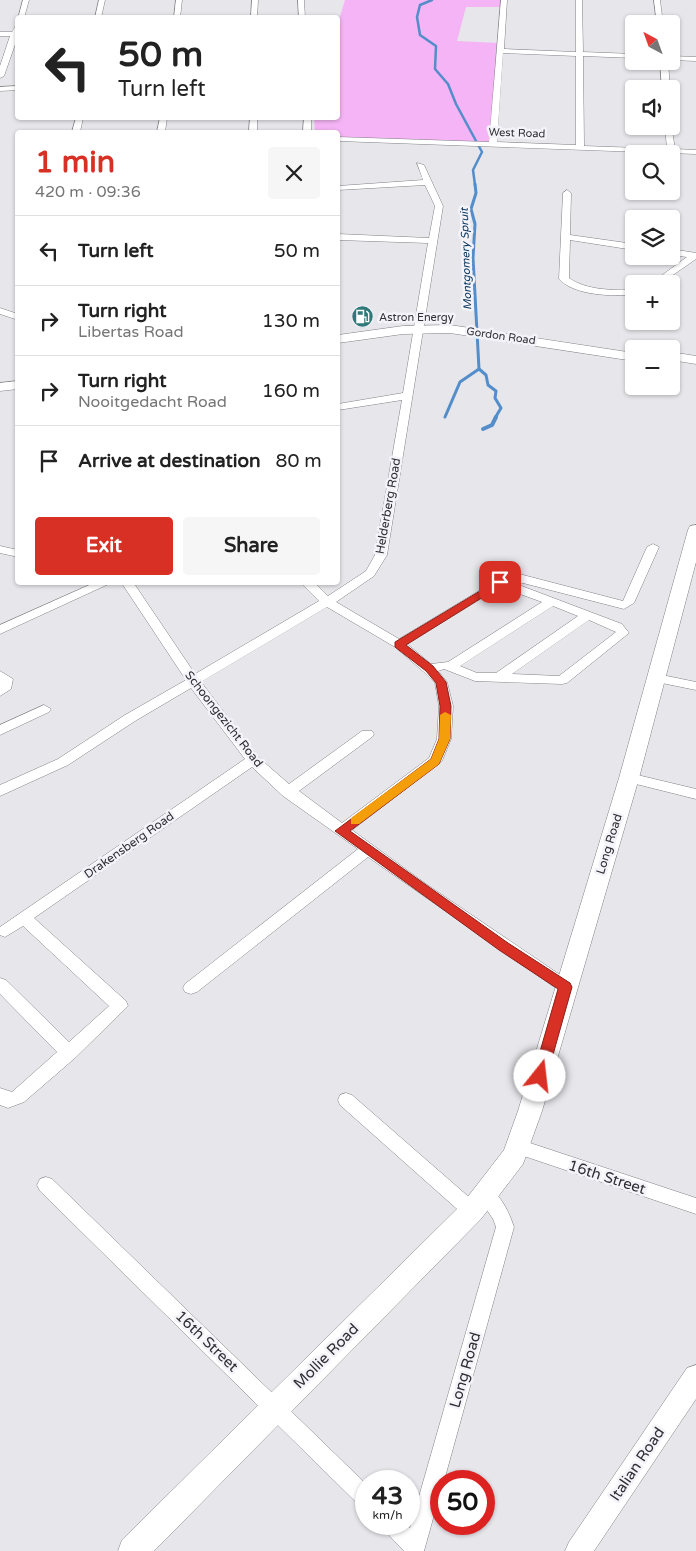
<!DOCTYPE html>
<meta charset="utf-8">
<style>
body{margin:0;font-family:"Varela Round",sans-serif;background:#f6f6f6;color:#222;height:100vh;display:flex;flex-direction:column;font-size:19px;white-space:nowrap}
*{box-sizing:border-box;margin:0}
p{font-size:16px;color:#767676}
.icon{flex:none;width:28px;height:28px;fill:none;stroke:currentColor;stroke-width:2;stroke-linecap:round;stroke-linejoin:round}
.map{position:relative;flex:1;overflow:hidden}
.drawer{position:absolute;left:15px;top:130px;width:325px;height:455px;display:flex;flex-direction:column;background:#fff;border-radius:5px;box-shadow:0 1px 4px #0004}
.drawer>*{flex:none}
.guide{position:absolute;left:15px;top:15px;width:325px;height:105px;border-radius:5px;box-shadow:0 1px 4px #0004;background:#fff;color:#222;overflow:hidden}
.needle{width:32px;rotate:319deg}
.buttons{position:absolute;left:625px;top:15px;display:grid;gap:10px}
.buttons a{display:grid;place-items:center;width:55px;height:55px;border-radius:5px;background:#fff;box-shadow:0 1px 4px #0004;font-size:25px}
.speed{position:absolute;left:355px;top:1470px;display:flex;gap:10px;font-size:25px;font-weight:700;text-align:center}
.speed>*{display:grid;place-content:center;width:65px;height:65px;border-radius:50%;background:#fff;box-shadow:0 1px 4px #0004;line-height:1}
.speed small{font-size:12px;font-weight:400}
.speed .limit{border:8px solid #d22;background:#fff;color:#111}
.pin{position:absolute;display:grid;place-items:center;width:42px;height:42px;color:#fff;margin:-21px;border-radius:10px;box-shadow:0 2px 8px #0006}
.me{position:absolute;width:55px;margin:-28px;rotate:16deg;stroke-linejoin:round;filter:drop-shadow(0 0 4px #0008)}
.turn{display:flex;align-items:center;gap:18px;height:105px;padding:0 20px;font-size:22px}
.turn .icon{width:65px;height:65px;stroke-width:2.5}
.turn b{display:block;font-size:35px;line-height:42px}
.round{display:grid;place-items:center;flex:none;width:52px;height:52px;border-radius:5px;background:#f6f6f6}
.headline{display:flex;align-items:center;justify-content:space-between;height:85px;padding:0 20px}
h1{font-size:30px;font-weight:700;line-height:38px;color:#d93025}
.action{display:flex;gap:10px;margin-top:auto;padding:10px 20px}
.action a{flex:1;height:58px;border-radius:5px;background:#d93025;color:#fff;font-size:20px;font-weight:700;line-height:58px;text-align:center}
.action a+a{background:#f6f6f6;color:#222}
ul{padding:0;list-style:none}
li{display:flex;align-items:center;gap:15px;height:70px;padding:0 20px;border-top:1px solid #e0e0e0}
li div{flex:1}
li b{display:block;font-size:19px}
li em{font-style:normal}
.map>svg:first-child{display:block}
.green{fill:#f4b4f5}
.lines{fill:none;stroke-linecap:round;stroke-linejoin:round}
.stream-far2{stroke:#538dca;stroke-width:2.5}
.stream-far1{stroke:#538dca;stroke-width:3}
.stream{stroke:#538dca;stroke-width:4}
.minor-casing{stroke:#818085;stroke-width:1}
.tertiary-casing{stroke:#818085;stroke-width:1}
.secondary-casing{stroke:#818085;stroke-width:1}
.minor{fill:#fff;fill-rule:evenodd}
.tertiary{fill:#fff;fill-rule:evenodd}
.secondary{fill:#fff;fill-rule:evenodd}
.route{fill:#d93025;stroke:#8d1f18}
.slow{fill:#f59e0b}
.labels{text-anchor:middle;dominant-baseline:central;stroke-width:5;stroke-linejoin:round;paint-order:stroke}
.far-street-label{font-size:11px;fill:#2f2e31;stroke:#f3f3f9}
.far-water-label{font-size:11px;font-style:italic;fill:#043058;stroke:#f3f3f9}
.far-poi-label{font-size:11px;fill:#2f2e31;stroke:#f3f3f9;text-anchor:start}
.street-label{font-size:12px;fill:#2f2e31;stroke:#f3f3f9}
.near-street-label{font-size:15px;fill:#2f2e31;stroke:#f3f3f9}
</style>
<div class="map">
<svg width="696" height="1551" viewBox="0 0 696 1551">
<rect width="100%" height="100%" fill="#e6e6eb"/>
<path class="green" d="M345 0H504L503 7H466L457 41 499 43 491 143 338 138V132H315L314 118H338V23Z"/>
<g class="lines">
<path class="stream-far2" d="M432 0 420 5 417 17 420 35 436 46 435 69 448 84 456 104 482 152 473 170 475 185"/>
<g class="stream-far1">
<path d="M479 369 486 375 488 385 496 391 495 398 501 408 495 418"/>
<path d="M445 417 460 382 479 369 473 258 475 224 471 209 476 193 475 184"/>
</g>
<path class="stream" d="M483 429 492 425 496 417"/>
<defs>
<g id="minor">
<path d="M23 0H29L24 18 18 19Z"/>
<path d="M99 0H105L101 18H95Z"/>
<path d="M176 0H182L180 18H174Z"/>
<path d="M252 0H258L257 18H251Z"/>
<path d="M298 0H304L305 18H299Z"/>
<path d="M501 0H507L504 49 576 52V0H582L583 52 634 54V58L583 56 584 146 667 149 665 126H671V124L675 149 696 150V154L338 141V137L489 142ZM503 53 576 56V145L497 142Z"/>
<path d="M654 0H660L663 24H657Z"/>
<path d="M18 22V36L4 76 0 78V66L10 36H0V32H12Z"/>
<path d="M671 56 696 57V61L671 60Z"/>
<path d="M660 61H668L670 89H662Z"/>
<path d="M18 86V90L0 91V87Z"/>
<path d="M76 118H83L80 132H72Z"/>
<path d="M160 118H167L165 132H157Z"/>
<path d="M250 118H257V132H249Z"/>
<path d="M304 118H311V132H303Z"/>
<path d="M417 163 424 165 443 206 387 555 374 576 336 602 399 639 507 574 523 575 623 601 647 547 653 544 659 547 634 603 624 609 523 583 511 582 622 624 629 633 567 683 562 684 475 681 444 669 438 671 447 682 453 706 451 739 442 761 352 830 426 884 572 983 574 987 572 991 566 993 560 991 368 857 197 992 191 994 185 992 183 988 185 984 358 849 283 796 252 767 34 918 126 1001 128 1006 75 1058 24 1102 8 1108 0 1105V1088L12 1092 57 1052 0 994V978L6 980 69 1042 109 1006 23 926 5 937 0 935V927L245 759 191 688 135 721 68 765 0 796V785L58 759 125 715 186 680 121 582H133L195 674 319 601 300 582H314L328 596 366 571 375 555 402 400 338 410V404L403 393 428 243 338 240V234L429 238 435 206 425 185 338 190V186L423 180ZM501 587 542 602 448 662 431 664 407 644ZM553 606 578 616 496 673H477L460 666ZM327 607 395 647 424 672 435 683 439 706 437 739 429 758 342 823 299 791 372 737 374 734 372 731H362L289 784 258 757 201 682ZM589 620 616 632 559 676 512 674Z"/>
<path d="M567 190 571 193 570 235 634 244V250L570 240 569 278C586 290 613 291 634 289V295C612 296 575 296 559 279L563 193Z"/>
<path d="M671 249 696 253V259L660 284H650L687 257 671 255Z"/>
<path d="M0 308 18 314V320L0 314Z"/>
<path d="M0 546 18 550V557L0 553Z"/>
<path d="M96 582H113L0 634V625Z"/>
<path d="M0 671 13 679 11 689 0 696Z"/>
<path d="M657 674 696 682V690L652 681 651 678 652 675Z"/>
<path d="M44 705 51 709 49 712 0 735V725Z"/>
<path d="M629 773 696 789V799L624 781 622 778Z"/>
<path d="M346 1093 352 1095 478 1205 481 1211 478 1217 472 1219 466 1217 340 1105 338 1100 340 1095Z"/>
<path d="M518 1139 696 1198V1214L512 1152 509 1147 512 1142Z"/>
<path d="M46 1177 52 1179 366 1484V1508L359 1505 40 1191 37 1185 40 1179Z"/>
<path d="M485 1186C500 1192 509 1212 514 1227L444 1481H441V1490L424 1551H404L385 1531 382 1524H406L410 1528 496 1227 493 1219 476 1194 479 1188Z"/>
</g>
<g id="tertiary">
<path d="M450 325 634 353V361L450 333 403 334 338 343V335L403 326Z"/>
<path d="M671 352 696 356V364L671 360Z"/>
<path d="M18 381V389L0 391V383Z"/>
<path d="M696 1365V1399L594 1551H565L569 1542 687 1368Z"/>
</g>
<path id="secondary" d="M696 525V562L639 778 542 1111 523 1164 481 1219 154 1551H118L122 1540 463 1203 504 1150 518 1111 619 778 688 530 690 526Z"/>
</defs>
<use href="#minor" class="minor-casing"/>
<use href="#tertiary" class="tertiary-casing"/>
<use href="#secondary" class="secondary-casing"/>
<use href="#minor" class="minor"/>
<use href="#tertiary" class="tertiary"/>
<use href="#secondary" class="secondary"/>
</g>
<path class="route" d="M500 579 504 580V584L406 645 433 666 446 682 451 706 450 739 439 764 350 831 508 943 570 983 572 987 547 1076 545 1080H535L533 1076 558 989 499 950 335 831 431 759 439 739 440 706 436 683 426 671 395 647V642Z"/>
<path class="slow" d="M445 712 451 715 450 739 439 764 359 824H351V818L431 759 439 739 440 715Z"/>
<defs>
<symbol id="fuel-disc" viewBox="-11 -11 22 22"><circle r="9.5" fill="#30797a" stroke="#f3f3f9"/><path d="M-5.5-6h7V0h2V4h1.3V-2.5L3-4.5l.8-.8L6-3V5H2.5V1h-1V6h-7ZM-4.2-4.7v3.2H.2V-4.7Z" fill="#fff"/></symbol>
</defs>
<g fill-rule="evenodd">
<use href="#fuel-disc" x="350" y="304" width="25" height="25"/>
</g>
<g class="labels">
<g class="far-street-label">
<text transform="translate(517 133) rotate(2)">West Road</text>
<text transform="translate(501 336) rotate(8)">Gordon Road</text>
</g>
<g class="far-water-label">
<text transform="translate(466 259) rotate(-92)">Montgomery Spruit</text>
</g>
<g class="far-poi-label">
<text x="379" y="317">Astron Energy</text>
</g>
<g class="street-label">
<text transform="translate(388 506) rotate(-80)">Helderberg Road</text>
<text transform="translate(224 719) rotate(52)">Schoongezicht Road</text>
<text transform="translate(609 844) rotate(-73)">Long Road</text>
<text transform="translate(129 845) rotate(-35)">Drakensberg Road</text>
</g>
<g class="near-street-label">
<text transform="translate(607 1177) rotate(18)">16th Street</text>
<text transform="translate(207 1341) rotate(44)">16th Street</text>
<text transform="translate(326 1356) rotate(-45)">Mollie Road</text>
<text transform="translate(465 1370) rotate(-74)">Long Road</text>
<text transform="translate(637 1464) rotate(-56)">Italian Road</text>
</g>
</g>
</svg>
<div class="buttons">
<a><svg class="needle" viewBox="-14 -14 28 28"><path d="M0-13l5 13h-10z" fill="#e53935"/><path d="M0 13l5-13h-10z" fill="#767676"/></svg></a>
<a><svg class="icon" aria-label="sound" viewBox="0 0 24 24"><path d="M4 9h4l5-4v14l-5-4H4zM17 9q2 3 0 6"/></svg></a>
<a><svg class="icon" aria-label="search" viewBox="0 0 24 24"><circle cx="10" cy="10" r="6"/><path d="M15 15l6 6"/></svg></a>
<a><svg class="icon" aria-label="layers" viewBox="0 0 24 24"><path d="M12 4l9 5-9 5-9-5zM3 14l9 5 9-5"/></svg></a>
<a>+</a>
<a>−</a>
</div>
<div class="speed"><div>43<small>km/h</small></div><div class="limit">50</div></div>
<div class="pin" style="left:500px;top:582px;background:#d93025"><svg class="icon" aria-label="arrive" viewBox="0 0 24 24"><path d="M6 21V4h12l-3 4 3 4H6"/></svg></div>
<svg class="me" style="left:540px;top:1076px" viewBox="-20 -20 40 40"><circle r="19" fill="#fff"/><path d="M0-13L10 11 0 6-10 11z" fill="#d93025"/></svg>
<div class="guide">
<div class="turn"><svg class="icon" aria-label="left" viewBox="0 0 24 24"><path d="M17 20v-9H6M10 6l-5 5 5 5"/></svg><div><b>50 m</b>Turn left</div></div>
</div>
<section class="drawer">
<div class="headline"><div><h1>1 min</h1><p>420 m · 09:36</p></div><a class="round"><svg class="icon" aria-label="close" viewBox="0 0 24 24"><path d="M6 6l12 12M18 6L6 18"/></svg></a></div>
<ul>
<li><svg class="icon" aria-label="left" viewBox="0 0 24 24"><path d="M17 20v-9H6M10 6l-5 5 5 5"/></svg><div><b>Turn left</b></div><em>50 m</em></li>
<li><svg class="icon" aria-label="right" viewBox="0 0 24 24"><path d="M7 20v-9h11M14 6l5 5-5 5"/></svg><div><b>Turn right</b><p>Libertas Road</p></div><em>130 m</em></li>
<li><svg class="icon" aria-label="right" viewBox="0 0 24 24"><path d="M7 20v-9h11M14 6l5 5-5 5"/></svg><div><b>Turn right</b><p>Nooitgedacht Road</p></div><em>160 m</em></li>
<li><svg class="icon" aria-label="arrive" viewBox="0 0 24 24"><path d="M6 21V4h12l-3 4 3 4H6"/></svg><div><b>Arrive at destination</b></div><em>80 m</em></li>
</ul>
<div class="action"><a>Exit</a><a>Share</a></div>
</section>
</div>
